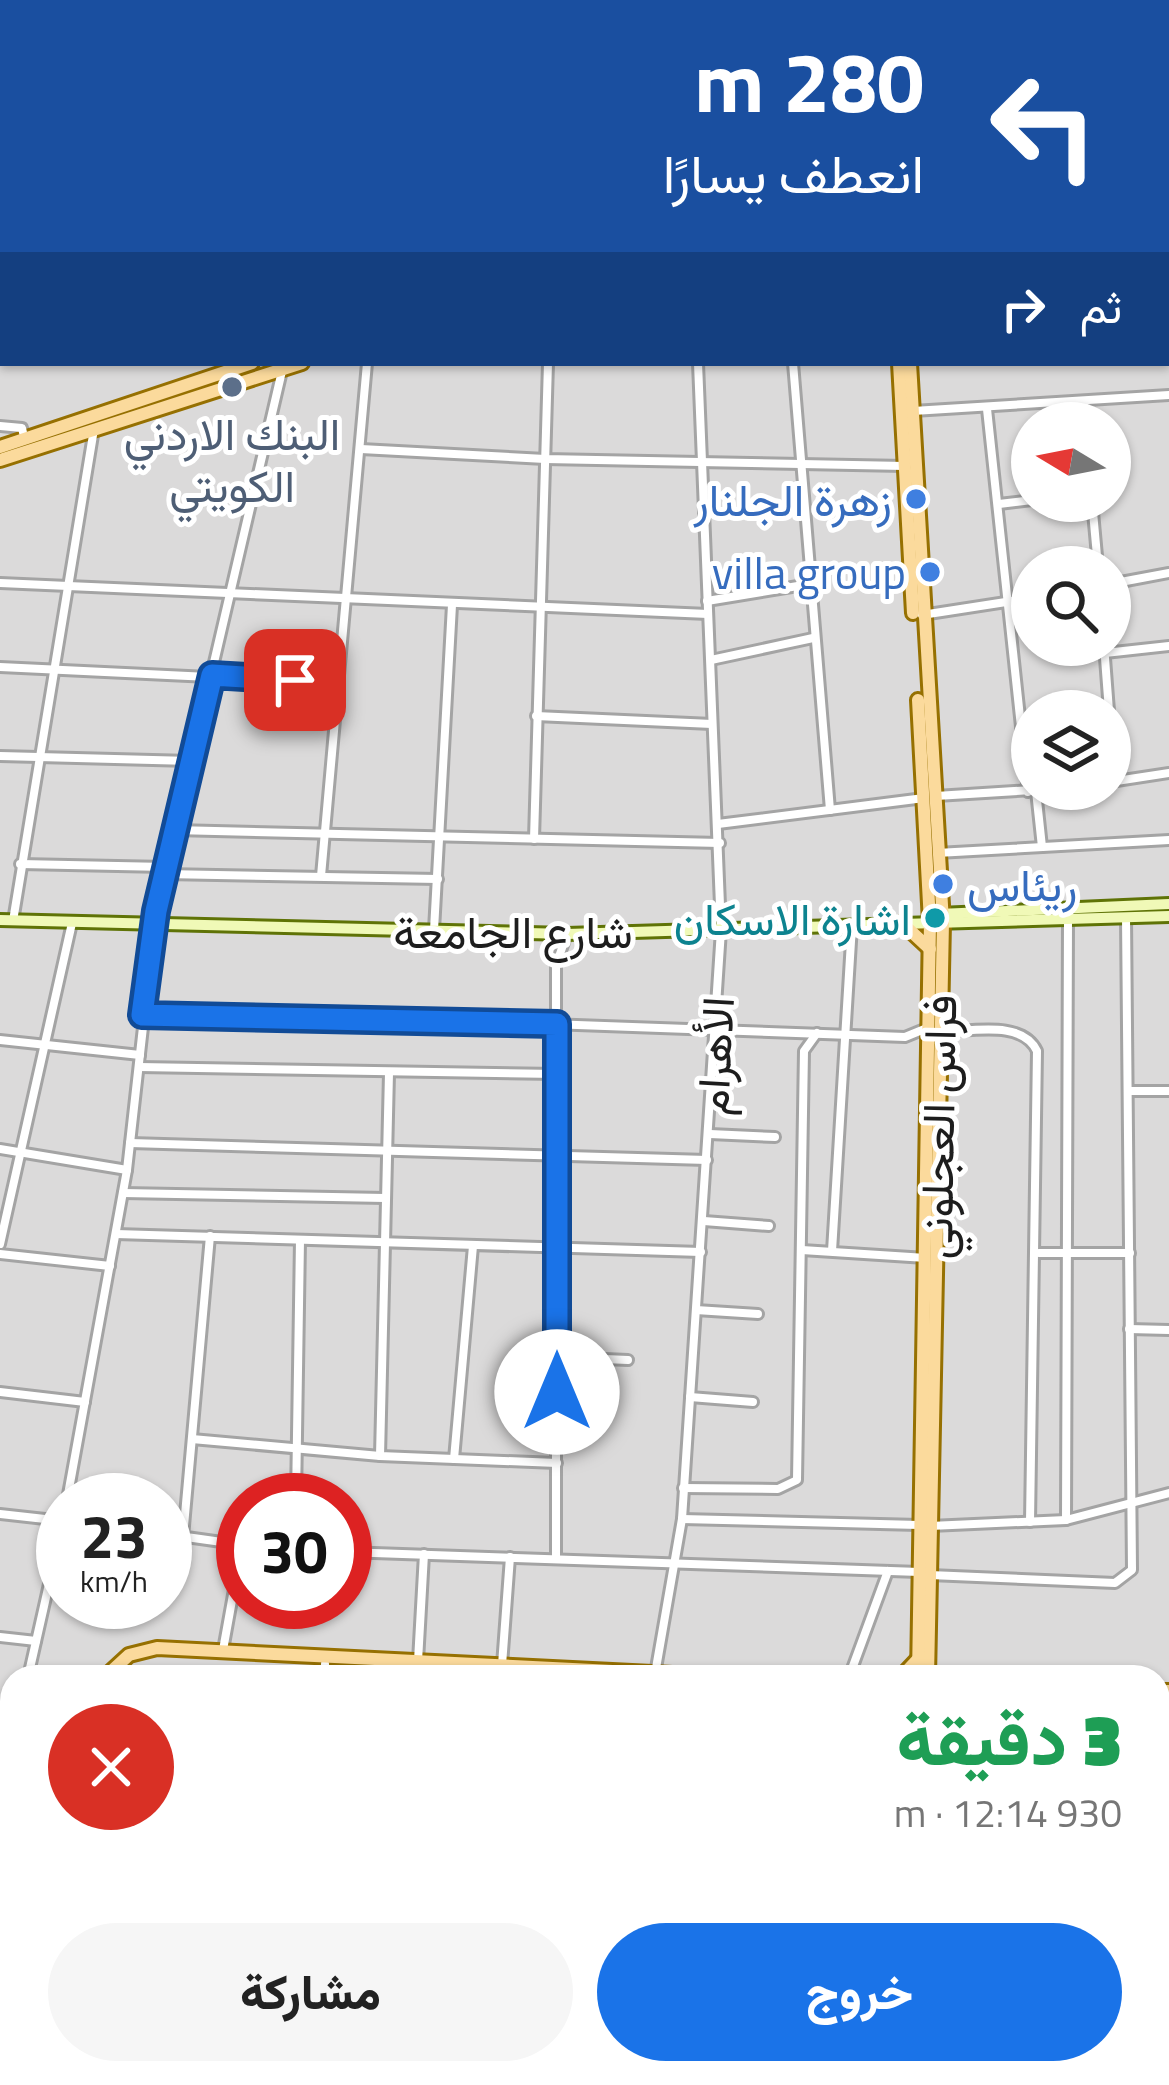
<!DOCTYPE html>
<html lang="ar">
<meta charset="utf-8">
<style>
body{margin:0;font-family:"Titillium Web",Vazirmatn,sans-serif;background:#f6f6f6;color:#222;direction:rtl;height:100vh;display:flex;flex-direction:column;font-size:45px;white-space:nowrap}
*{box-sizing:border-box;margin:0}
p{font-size:39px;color:#767676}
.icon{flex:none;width:66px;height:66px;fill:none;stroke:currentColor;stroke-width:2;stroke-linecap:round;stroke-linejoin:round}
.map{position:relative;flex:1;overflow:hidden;direction:ltr}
.panel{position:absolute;left:0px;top:1665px;width:1170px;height:420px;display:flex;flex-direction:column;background:#fff;border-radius:36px 36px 0 0;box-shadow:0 3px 9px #0004;direction:rtl}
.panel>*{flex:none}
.top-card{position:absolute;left:0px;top:0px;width:1170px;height:366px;box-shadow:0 3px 9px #0004;direction:rtl;background:#1a4fa0;color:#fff;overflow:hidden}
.needle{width:78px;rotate:280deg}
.controls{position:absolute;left:1011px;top:402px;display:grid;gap:24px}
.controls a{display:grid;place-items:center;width:120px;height:120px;border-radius:50%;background:#fff;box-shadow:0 3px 9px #0004;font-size:60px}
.speed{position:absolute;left:36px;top:1473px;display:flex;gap:24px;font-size:60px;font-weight:700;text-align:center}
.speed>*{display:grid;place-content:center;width:156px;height:156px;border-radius:50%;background:#fff;box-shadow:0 3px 9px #0004;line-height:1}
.speed small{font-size:30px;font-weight:400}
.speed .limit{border:18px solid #d22;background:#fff;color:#111}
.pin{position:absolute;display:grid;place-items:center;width:102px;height:102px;color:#fff;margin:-51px;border-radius:24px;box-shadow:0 6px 18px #0006}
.me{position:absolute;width:132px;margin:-66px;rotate:0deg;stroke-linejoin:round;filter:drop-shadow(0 0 9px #0008)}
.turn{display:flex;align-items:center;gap:42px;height:252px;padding:0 48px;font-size:54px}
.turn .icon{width:156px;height:156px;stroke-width:2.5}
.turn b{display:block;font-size:84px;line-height:102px}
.then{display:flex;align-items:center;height:114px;padding:0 48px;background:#0003;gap:24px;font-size:45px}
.round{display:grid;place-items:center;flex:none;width:126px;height:126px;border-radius:63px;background:#f6f6f6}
.headline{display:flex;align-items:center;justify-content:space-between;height:204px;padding:0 48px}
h1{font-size:72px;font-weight:800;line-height:90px;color:#1e9e55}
.action{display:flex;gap:24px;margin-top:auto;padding:24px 48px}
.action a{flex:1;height:138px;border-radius:72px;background:#1a73e8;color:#fff;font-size:48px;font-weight:800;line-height:138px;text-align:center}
.action a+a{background:#f6f6f6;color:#222}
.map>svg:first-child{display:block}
.residential{fill:#dbdada;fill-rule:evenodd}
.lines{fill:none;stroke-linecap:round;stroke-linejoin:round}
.minor-casing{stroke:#a4a4a4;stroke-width:14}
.tertiary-casing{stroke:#a4a4a4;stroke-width:15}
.secondary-casing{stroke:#5f7306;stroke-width:16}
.primary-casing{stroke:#967001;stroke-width:18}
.minor{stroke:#fff;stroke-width:8}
.tertiary{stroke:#fff;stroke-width:9}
.secondary{stroke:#f0f9b7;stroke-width:10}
.primary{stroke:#fbda9c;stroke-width:12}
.route-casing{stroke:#114b97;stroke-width:30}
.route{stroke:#1a73e8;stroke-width:21}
.service-dot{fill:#5c6f8a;stroke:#fff;stroke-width:4.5}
.shop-dot{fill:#3f7fe0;stroke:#fff;stroke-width:4.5}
.culture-dot{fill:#0f9aa8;stroke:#fff;stroke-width:4.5}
.labels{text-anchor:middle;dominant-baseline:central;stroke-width:10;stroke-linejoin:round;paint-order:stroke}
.service-label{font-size:45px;fill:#4e5e75;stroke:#fff}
.shop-label{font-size:45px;fill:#366cbe;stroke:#fff;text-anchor:end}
.culture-label{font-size:45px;fill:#0d838f;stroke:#fff;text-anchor:end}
.street-label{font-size:45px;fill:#1d1d1d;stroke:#fff}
</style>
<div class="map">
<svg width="1169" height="2085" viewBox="0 0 1169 2085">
<rect width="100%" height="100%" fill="#efece3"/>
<path class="residential" d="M0 0H1169V2085H0ZM3 3H1167V363H3ZM1032 423H1110V501H1032ZM1032 567H1110V645H1032ZM1032 711H1110V789H1032ZM63 1500H165V1602H63ZM243 1500H345V1602H243ZM12 1677H1158V2073H12Z"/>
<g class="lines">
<defs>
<g id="minor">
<path d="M409 0 426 3"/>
<path d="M72 3V0"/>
<path d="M178 3 179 0"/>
<path d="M274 3V0"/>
<path d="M376 3 377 0"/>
<path d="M466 3 467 0"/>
<path d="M547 3 548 0"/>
<path d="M632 3 633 0"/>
<path d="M722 3 723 0"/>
<path d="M807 3 808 0"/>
<path d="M971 3 972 0"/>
<path d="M0 44H3"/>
<path d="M0 57 3 59"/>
<path d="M0 169H3"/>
<path d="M1167 183 1169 174"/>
<path d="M0 227 3 228"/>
<path d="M0 271 3 258"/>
<path d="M0 283H3"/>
<path d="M1167 304H1169"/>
<path d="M0 347 3 348"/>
<path d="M793 363 830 810"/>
<path d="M1084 401 1086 423"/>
<path d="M987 409 1028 792"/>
<path d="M913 411 1169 395"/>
<path d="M0 426 22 428 24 437"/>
<path d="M361 449 545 459 905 466"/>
<path d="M1092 501 1098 567"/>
<path d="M999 504 1032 500"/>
<path d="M0 583 708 614"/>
<path d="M1110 584 1169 573"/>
<path d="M707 601 810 584"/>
<path d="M922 615 1032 598"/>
<path d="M1104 645 1109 711"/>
<path d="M1105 653 1169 646"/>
<path d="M711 660 813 638"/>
<path d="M0 667 337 683"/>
<path d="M536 716 712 724"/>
<path d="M1110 731 1113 781"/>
<path d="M0 756 191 761"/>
<path d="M1110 782 1169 773"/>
<path d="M1036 791 1042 847"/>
<path d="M936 796 1048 789"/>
<path d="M718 824 924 798"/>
<path d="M174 830 720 843"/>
<path d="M534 839 548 363"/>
<path d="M937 853 1169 840"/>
<path d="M20 864 166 867"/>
<path d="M164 874 438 879"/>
<path d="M321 876 367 363"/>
<path d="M13 921 94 429"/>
<path d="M434 930 452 605"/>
<path d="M142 1015 356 1017 905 1037 927 1028"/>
<path d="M939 1032C970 1032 1022 1019 1037 1051L1030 1522"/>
<path d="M0 1040 140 1055"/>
<path d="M139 1067 557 1074"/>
<path d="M1129 1091H1169"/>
<path d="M710 1134 775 1137"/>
<path d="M130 1143 707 1160"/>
<path d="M0 1149 127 1170"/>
<path d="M123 1193 385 1198"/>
<path d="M704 1221 769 1226"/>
<path d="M116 1234 701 1252"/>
<path d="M0 1244 72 923"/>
<path d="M802 1250 926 1258"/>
<path d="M832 1251 852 925"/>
<path d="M1039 1253H1130"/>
<path d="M0 1254 110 1266"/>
<path d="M696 1310 758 1314"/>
<path d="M1129 1329 1169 1330"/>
<path d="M557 1357 628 1360"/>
<path d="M0 1392 85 1402"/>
<path d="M690 1397 753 1402"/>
<path d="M192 1439 380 1456 557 1463"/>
<path d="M380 1456 389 1073"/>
<path d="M454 1459 473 1246"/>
<path d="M683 1488 778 1489 797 1480 804 1051 817 1033"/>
<path d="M67 1500 127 1170 156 911 282 371"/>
<path d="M296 1500 300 1240"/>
<path d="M0 1514 63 1521"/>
<path d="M682 1519 919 1525"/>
<path d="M1066 1520 1068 919"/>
<path d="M930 1526 1066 1520 1169 1493"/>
<path d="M165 1534 243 1545"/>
<path d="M183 1537 210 1236"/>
<path d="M345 1552 919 1572"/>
<path d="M556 1558V965L567 934"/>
<path d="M930 1575 1115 1583 1132 1570 1126 917"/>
<path d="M0 1637 36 1641"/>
<path d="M223 1650 242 1545"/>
<path d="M418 1661 424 1554"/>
<path d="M502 1665 510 1557"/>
<path d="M655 1674 682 1519 721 930 698 363"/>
<path d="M28 1677 63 1522"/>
<path d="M325 1677V1664"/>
<path d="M512 1677 513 1674"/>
<path d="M849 1677 888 1571"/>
<path d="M0 1763 12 1771"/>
<path d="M1158 1905H1169"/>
<path d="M0 1906 12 1907"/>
<path d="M1158 1984 1169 1958"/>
<path d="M0 2002H12"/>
<path d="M0 2066H12"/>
<path d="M133 2073 335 2085"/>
<path d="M21 2085V2073"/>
<path d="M425 2085 426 2073"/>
<path d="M567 2085 569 2073"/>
<path d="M697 2085 701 2073"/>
<path d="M800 2085 804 2073"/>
<path d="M911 2085 916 2073"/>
<path d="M1049 2085 1058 2073"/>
<path d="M1114 2085 1121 2073"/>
</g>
<g id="tertiary">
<path d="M1158 1753 1169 1729"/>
<path d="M952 2085 960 2073"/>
<path d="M967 2085 975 2073"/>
</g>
<g id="secondary">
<path d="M939 914 1169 904"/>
<path d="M0 920 567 934 1169 916"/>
</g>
<g id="primary">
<path d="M903 3V0"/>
<path d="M914 3 915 0"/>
<path d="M1125 3 1132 0"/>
<path d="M1162 3 1169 0"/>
<path d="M899 363 913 613"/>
<path d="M910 363 943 922 928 1677"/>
<path d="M0 447 252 363"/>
<path d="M0 460 302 363"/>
<path d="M918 700 930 922 918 1677"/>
<path d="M902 923 930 949"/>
<path d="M105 1677 129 1655 157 1648 732 1677"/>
<path d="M901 1677 917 1660"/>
<path d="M1158 1691H1169"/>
<path d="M1158 1718H1169"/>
<path d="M12 1778 4 1791 12 1804"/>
<path d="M0 1826 12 1815"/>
</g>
</defs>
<use href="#minor" class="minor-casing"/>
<use href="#tertiary" class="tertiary-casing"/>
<use href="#secondary" class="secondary-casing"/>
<use href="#primary" class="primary-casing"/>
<use href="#minor" class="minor"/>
<use href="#tertiary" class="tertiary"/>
<use href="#secondary" class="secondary"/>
<use href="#primary" class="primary"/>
</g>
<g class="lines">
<defs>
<path id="route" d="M295 680 212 675 156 911 142 1015 557 1024V1392"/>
</defs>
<use href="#route" class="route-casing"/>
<use href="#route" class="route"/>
</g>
<circle class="service-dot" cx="232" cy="387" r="12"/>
<g class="shop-dot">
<circle cx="916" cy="499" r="12"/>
<circle cx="930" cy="572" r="12"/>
<circle cx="943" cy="884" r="12"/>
</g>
<circle class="culture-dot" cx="935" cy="918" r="12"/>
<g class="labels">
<g class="service-label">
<text x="232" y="433">البنك الاردني<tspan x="232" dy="52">الكويتي</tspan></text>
</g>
<g class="shop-label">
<text x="892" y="499">زهرة الجلنار</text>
<text x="906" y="572">villa group</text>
<text x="967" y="884" text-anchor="start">ريئاس</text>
</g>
<g class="culture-label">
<text x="911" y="918">اشارة الاسكان</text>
</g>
<g class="street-label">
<text x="513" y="931">شارع الجامعة</text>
<text transform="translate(714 1056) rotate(-87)">الأهرام</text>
<text transform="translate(937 1127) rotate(-89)">فراس العجلوني</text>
</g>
</g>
</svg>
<div class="controls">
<a><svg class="needle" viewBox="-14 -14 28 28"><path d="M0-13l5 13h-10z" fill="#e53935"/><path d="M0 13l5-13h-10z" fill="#767676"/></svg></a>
<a><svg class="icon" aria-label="search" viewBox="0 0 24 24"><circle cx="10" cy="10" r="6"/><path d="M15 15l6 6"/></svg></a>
<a><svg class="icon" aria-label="layers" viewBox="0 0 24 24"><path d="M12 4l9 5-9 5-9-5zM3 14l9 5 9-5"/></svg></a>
</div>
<div class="speed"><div>23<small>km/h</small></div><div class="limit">30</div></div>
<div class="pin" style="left:295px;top:680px;background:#d93025"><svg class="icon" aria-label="arrive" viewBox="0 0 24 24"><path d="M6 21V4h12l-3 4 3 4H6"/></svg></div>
<svg class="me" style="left:557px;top:1392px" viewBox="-20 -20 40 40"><circle r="19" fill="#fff"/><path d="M0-13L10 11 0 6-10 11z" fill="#1a73e8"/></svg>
<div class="top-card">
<div class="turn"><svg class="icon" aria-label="left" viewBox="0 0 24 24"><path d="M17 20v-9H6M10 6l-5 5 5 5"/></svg><div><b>280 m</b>انعطف يسارًا</div></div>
<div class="then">ثم<svg class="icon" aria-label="right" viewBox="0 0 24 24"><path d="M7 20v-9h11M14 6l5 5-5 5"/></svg></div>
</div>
<section class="panel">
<div class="headline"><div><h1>3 دقيقة</h1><p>930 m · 12:14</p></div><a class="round" style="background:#d93025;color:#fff"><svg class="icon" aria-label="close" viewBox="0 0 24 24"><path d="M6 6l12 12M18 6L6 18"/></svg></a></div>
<div class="action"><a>خروج</a><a>مشاركة</a></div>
</section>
</div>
